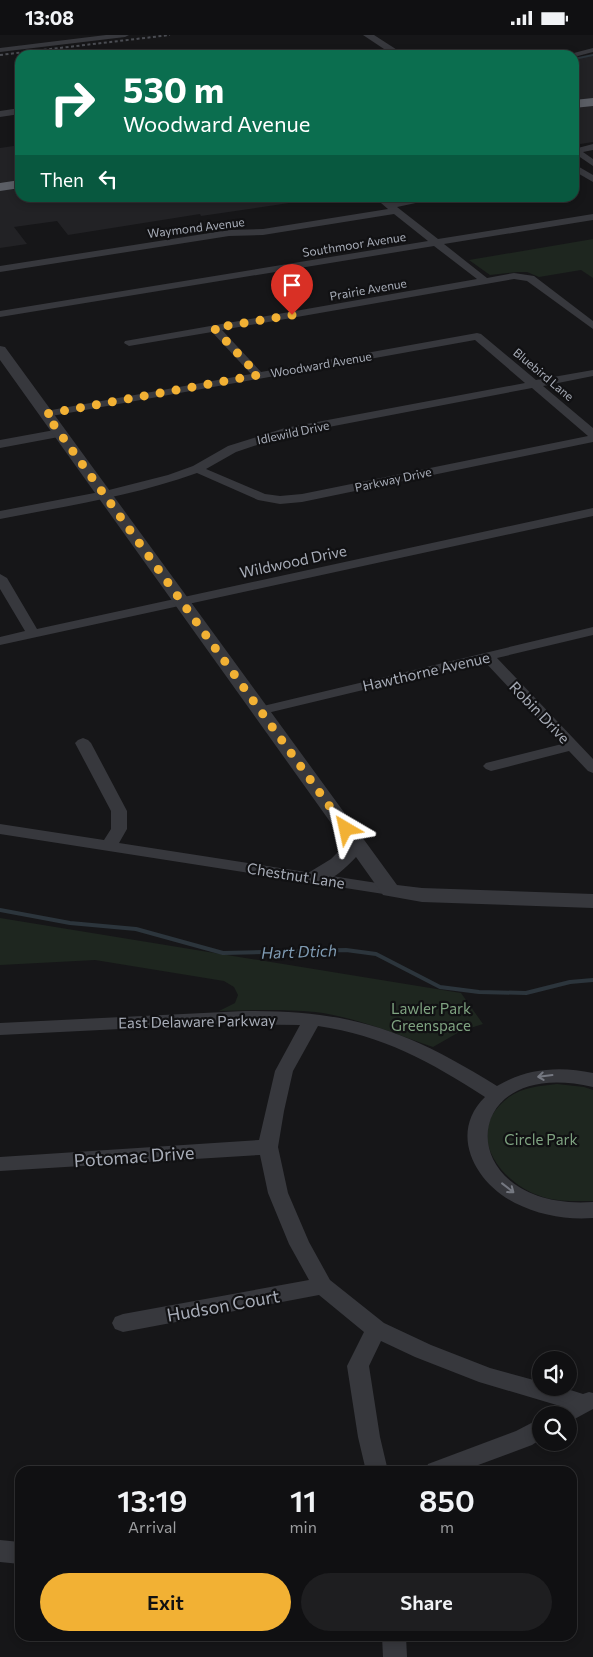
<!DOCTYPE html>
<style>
body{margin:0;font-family:Commissioner,sans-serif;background:#1e1e20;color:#f1f3f6;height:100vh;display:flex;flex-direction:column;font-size:19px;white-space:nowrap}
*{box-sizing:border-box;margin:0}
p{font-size:16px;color:#9c9d9f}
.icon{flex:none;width:28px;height:28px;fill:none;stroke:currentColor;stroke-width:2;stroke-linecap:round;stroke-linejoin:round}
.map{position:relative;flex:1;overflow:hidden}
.sheet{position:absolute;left:15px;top:1431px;width:562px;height:175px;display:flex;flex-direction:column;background:#101012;border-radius:15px;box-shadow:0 2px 8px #0003,0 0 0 1px #303032}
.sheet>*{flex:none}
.top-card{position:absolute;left:15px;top:15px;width:564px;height:152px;border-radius:15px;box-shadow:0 2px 8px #0003,0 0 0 1px #303032;background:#0b6e4f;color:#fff;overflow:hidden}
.buttons{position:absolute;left:532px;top:1316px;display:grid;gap:10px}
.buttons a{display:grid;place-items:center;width:45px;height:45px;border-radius:50%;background:#101012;box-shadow:0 2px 8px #0003,0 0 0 1px #303032;font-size:25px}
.pin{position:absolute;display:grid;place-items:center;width:42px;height:42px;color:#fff;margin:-51px -21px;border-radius:50% 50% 50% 0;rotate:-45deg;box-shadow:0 0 5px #0007}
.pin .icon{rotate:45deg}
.me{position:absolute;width:55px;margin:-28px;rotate:324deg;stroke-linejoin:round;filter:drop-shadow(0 0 4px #0008)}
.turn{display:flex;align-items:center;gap:18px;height:105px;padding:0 25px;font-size:22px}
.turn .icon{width:65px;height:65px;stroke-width:2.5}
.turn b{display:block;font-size:35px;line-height:42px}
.then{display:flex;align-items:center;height:48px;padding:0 25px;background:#0003;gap:10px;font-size:19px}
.eta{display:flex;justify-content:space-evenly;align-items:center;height:85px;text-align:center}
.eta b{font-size:30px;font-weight:600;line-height:35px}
.button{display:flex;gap:10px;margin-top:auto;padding:10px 25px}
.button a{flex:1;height:58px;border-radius:30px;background:#f2b134;color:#111;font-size:20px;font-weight:600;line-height:58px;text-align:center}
.button a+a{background:#1e1e20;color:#f1f3f6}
.status{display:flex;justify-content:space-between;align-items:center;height:35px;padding:0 25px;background:#101012;direction:ltr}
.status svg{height:14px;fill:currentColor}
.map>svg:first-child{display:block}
.built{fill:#222225}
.green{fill:#1e261f}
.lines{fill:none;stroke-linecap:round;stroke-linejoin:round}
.stream-far1{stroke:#2c353c;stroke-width:2}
.stream{stroke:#2c353c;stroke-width:4}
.minor{fill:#37383d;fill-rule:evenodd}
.tertiary{fill:#37383d;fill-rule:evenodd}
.trunk{fill:#5b5e65;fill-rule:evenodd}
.rail{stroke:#4a4c52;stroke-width:2;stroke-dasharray:3 2.5;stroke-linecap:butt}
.oneway{stroke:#757881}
.route{stroke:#f2b134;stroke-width:9;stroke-dasharray:0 16.2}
.labels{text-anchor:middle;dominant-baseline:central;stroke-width:4.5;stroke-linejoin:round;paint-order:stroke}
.far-street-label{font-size:12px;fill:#a8adb8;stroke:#111113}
.street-label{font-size:15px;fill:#a8adb8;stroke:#111113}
.park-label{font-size:15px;fill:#7fa381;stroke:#111113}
.water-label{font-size:16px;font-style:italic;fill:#7f9bb3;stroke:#111113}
.near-street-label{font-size:18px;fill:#a8adb8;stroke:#111113}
</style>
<div class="status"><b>13:08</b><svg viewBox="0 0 49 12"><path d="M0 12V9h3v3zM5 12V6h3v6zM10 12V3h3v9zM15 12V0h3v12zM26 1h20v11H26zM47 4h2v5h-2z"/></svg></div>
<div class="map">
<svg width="593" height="1622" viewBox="0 0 593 1622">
<rect width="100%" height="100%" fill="#161618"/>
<g class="built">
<path d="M593 20V107L574 110V24Z"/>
<path d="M20 110V162L310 163 287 166 289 168 201 181 200 179 68 200 57 186 14 192 27 209 0 213V113Z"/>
</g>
<g class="green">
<path d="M593 204V243L581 235 539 242 527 237H518L490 240 469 225Z"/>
<path d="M0 883 461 958 483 989 461 996 433 1012C395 999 356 982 315 977 283 974 251 975 219 976L235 968 238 960 234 952 224 946 95 925 0 930Z"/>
<path d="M557 1049 584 1052 593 1055V1166C576 1166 560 1167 543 1162 499 1148 462 1097 509 1062 523 1052 541 1051 557 1049Z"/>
</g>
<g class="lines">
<path class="stream-far1" d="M574 24 593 20"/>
<path class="stream" d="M0 875 70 888 136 894 223 918 346 915 376 919 440 952 479 957 526 958 570 947 593 945"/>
<g class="minor">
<path d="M106 0H129L125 2 0 17V13Z"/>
<path d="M593 13V17L574 22 566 20Z"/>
<path d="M20 73V79L0 82V76Z"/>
<path d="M593 109V115L583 117 593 124V131L574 118V114Z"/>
<path d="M574 129 593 140V147L574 136Z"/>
<path d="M374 162H384L391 168 421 162H444L397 172 438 204 593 179V185L444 209 487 243 514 238 534 241 593 286V294L527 246 514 244 222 295 261 337 477 298 481 299 536 345 593 335V341L543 351 593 393V407L302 467 280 469 258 465 197 438C133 461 66 471 0 484V476L105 456 168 440 193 431 228 411 285 393 525 348 475 305 46 382 40 379 46 376 251 339 212 297 129 311 124 308 125 306 477 244 434 211 0 282V276L428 206 394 179 263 200 229 201 0 237V231L229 195 263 194 388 174ZM532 353 588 401 302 459 280 461 265 459 206 434 236 417 287 400Z"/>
<path d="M60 394 66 398 64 401 0 413V405Z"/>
<path d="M593 473V481L0 610V602L25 596 0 554V539L7 543 37 594Z"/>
<path d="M593 592V600L497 623 593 724V738L588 736 569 716 491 736 486 734 483 731 486 728 562 709 484 626 259 680 254 679 252 676 254 673 259 672Z"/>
<path d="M83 703 88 705 91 708 127 776V794L119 808 390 850 396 851 398 855 396 859 390 860 0 799V789L104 805 111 794V776L75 708 78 705Z"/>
<path d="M244 976C351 975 407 995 497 1051 527 1033 560 1031 593 1038V1052C453 1019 452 1177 593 1167V1183C566 1185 539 1180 515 1168 475 1148 448 1098 485 1062 431 1027 382 1000 318 991L293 1036 284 1076 278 1112 288 1158 309 1207 330 1245 384 1288 431 1310 490 1333 541 1347V1352H561L583 1359 589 1357 593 1358V1374L569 1387V1380H552L555 1373 560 1371 479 1347 415 1322 381 1306 369 1331 380 1402 388 1436H366L358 1402 347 1331 364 1297 319 1260 123 1297 115 1294 112 1288 115 1282 123 1279 309 1245 289 1209 268 1158 260 1120 0 1136V1122L259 1105 275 1036 300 990 221 989 0 1000V988Z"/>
<path d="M541 1383V1404L532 1410 462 1436H425L428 1429 516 1396Z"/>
<path d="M0 1505 20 1507V1529L0 1527Z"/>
<path d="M382 1601H406L407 1622H383Z"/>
</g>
<g class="tertiary">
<path d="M363 0H374L405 20H393Z"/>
<path d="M0 311 5 312 397 850 422 853 593 859V873L422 867 383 860 356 822C344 835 326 852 308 848L305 843 308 838 331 824 346 809 0 325Z"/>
</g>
<g class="trunk">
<path d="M593 63V71L574 73V65Z"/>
<path d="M20 145V153L0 156V148Z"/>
</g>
<path class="rail" d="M0 20 170 0"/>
</g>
<defs><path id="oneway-shaft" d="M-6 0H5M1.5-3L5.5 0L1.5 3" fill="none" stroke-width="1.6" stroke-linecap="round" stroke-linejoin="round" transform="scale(1.25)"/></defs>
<g class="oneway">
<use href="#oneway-shaft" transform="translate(545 1041) rotate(173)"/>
<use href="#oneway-shaft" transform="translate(508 1153) rotate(38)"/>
</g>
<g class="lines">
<path class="route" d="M292 280 214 293 258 340 46 379 346 794"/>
</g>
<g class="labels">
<g class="far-street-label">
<text transform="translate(196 192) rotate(-7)">Waymond Avenue</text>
<text transform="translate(354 209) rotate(-9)">Southmoor Avenue</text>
<text transform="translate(368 254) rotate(-10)">Prairie Avenue</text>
<text transform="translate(321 329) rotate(-10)">Woodward Avenue</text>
<text transform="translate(544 339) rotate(40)">Bluebird Lane</text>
<text transform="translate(293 397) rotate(-12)">Idlewild Drive</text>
<text transform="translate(393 444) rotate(-12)">Parkway Drive</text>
</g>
<g class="street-label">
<text transform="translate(293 526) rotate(-12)">Wildwood Drive</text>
<text transform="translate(426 636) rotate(-13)">Hawthorne Avenue</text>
<text transform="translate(540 677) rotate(46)">Robin Drive</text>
<text transform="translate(296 840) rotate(9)">Chestnut Lane</text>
<text transform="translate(197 986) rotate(-1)">East Delaware Parkway</text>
</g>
<g class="park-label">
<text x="431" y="973">Lawler Park<tspan x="431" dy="17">Greenspace</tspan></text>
<text x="541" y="1104">Circle Park</text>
</g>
<g class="water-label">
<text transform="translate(299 916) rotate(-2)">Hart Dtich</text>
</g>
<g class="near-street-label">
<text transform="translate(134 1121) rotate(-4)">Potomac Drive</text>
<text transform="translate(223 1270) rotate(-10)">Hudson Court</text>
</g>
</g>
</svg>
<div class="buttons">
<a><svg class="icon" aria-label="sound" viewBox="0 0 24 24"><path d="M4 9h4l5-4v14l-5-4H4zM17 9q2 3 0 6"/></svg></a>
<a><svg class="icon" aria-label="search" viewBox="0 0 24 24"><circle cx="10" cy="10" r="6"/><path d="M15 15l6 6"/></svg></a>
</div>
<div class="pin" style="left:292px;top:280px;background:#d93025"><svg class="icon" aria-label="arrive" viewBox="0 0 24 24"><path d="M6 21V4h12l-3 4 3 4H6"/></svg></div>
<svg class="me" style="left:346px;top:794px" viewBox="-20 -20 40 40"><path d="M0-17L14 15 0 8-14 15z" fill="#f2b134" stroke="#fff" stroke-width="4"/></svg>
<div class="top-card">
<div class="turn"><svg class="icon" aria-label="right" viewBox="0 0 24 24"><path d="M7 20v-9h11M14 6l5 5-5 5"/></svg><div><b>530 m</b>Woodward Avenue</div></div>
<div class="then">Then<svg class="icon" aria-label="left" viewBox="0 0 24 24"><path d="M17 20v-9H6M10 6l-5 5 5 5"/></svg></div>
</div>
<section class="sheet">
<div class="eta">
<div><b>13:19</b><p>Arrival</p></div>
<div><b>11</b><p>min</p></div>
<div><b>850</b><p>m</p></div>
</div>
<div class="button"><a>Exit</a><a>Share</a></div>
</section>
</div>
